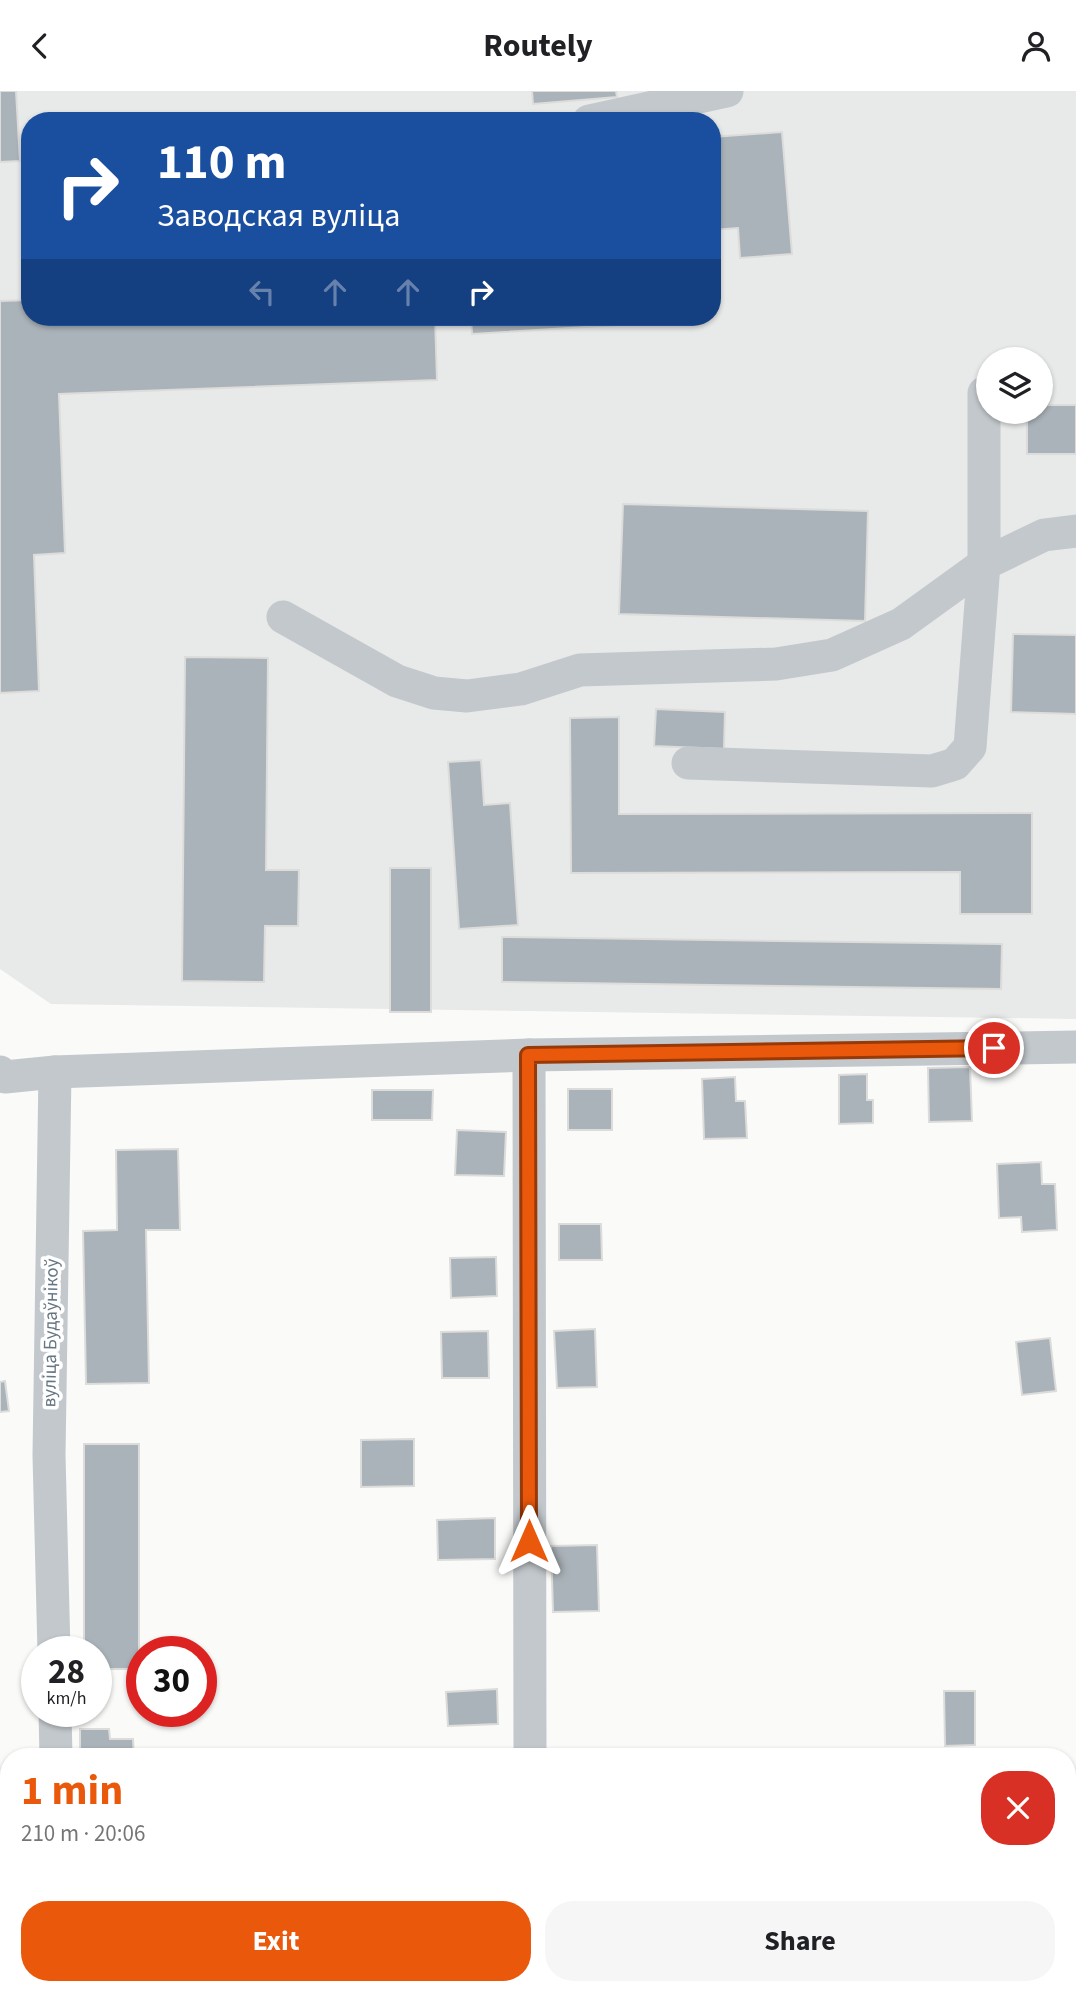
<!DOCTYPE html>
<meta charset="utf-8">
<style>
body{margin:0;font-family:"Source Sans 3",sans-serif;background:#f6f6f6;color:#202124;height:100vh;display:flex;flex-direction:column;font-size:26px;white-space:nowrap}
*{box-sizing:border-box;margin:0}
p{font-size:23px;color:#757577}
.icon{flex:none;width:38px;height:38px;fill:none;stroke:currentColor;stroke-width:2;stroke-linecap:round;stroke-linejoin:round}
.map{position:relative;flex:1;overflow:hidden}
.details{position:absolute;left:0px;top:1657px;width:1076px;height:247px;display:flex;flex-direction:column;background:#fff;border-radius:28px 28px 0 0;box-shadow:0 2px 5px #0004}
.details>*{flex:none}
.top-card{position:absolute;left:21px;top:21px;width:700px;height:214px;border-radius:28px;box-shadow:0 2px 5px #0004;background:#1a4fa0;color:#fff;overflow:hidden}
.tools{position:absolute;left:976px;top:256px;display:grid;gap:14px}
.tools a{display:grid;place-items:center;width:77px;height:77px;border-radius:50%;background:#fff;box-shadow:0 2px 5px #0004;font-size:35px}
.speed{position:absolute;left:21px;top:1545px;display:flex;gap:14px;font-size:35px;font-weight:700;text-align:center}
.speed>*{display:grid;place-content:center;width:91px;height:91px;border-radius:50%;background:#fff;box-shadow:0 2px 5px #0004;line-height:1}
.speed small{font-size:18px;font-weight:400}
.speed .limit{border:10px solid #d22;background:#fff;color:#111}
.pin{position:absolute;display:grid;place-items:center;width:60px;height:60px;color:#fff;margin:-30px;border:4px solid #fff;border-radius:50%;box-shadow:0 2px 7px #0007}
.me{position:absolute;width:77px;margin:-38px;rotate:0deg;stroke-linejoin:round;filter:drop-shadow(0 0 5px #0008)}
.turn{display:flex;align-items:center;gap:24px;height:147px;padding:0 21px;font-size:32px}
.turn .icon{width:91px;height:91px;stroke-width:2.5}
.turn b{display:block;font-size:49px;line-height:60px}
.lanes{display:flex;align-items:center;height:66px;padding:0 21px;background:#0003;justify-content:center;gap:35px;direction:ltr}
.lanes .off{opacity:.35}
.round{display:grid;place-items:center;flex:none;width:74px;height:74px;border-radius:28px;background:#f6f6f6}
.summary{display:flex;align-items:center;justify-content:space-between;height:119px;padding:0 21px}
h1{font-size:42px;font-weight:700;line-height:52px;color:#ea580c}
.cta{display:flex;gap:14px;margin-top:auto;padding:14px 21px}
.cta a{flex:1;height:80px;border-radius:28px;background:#ea580c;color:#fff;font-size:28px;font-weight:700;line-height:80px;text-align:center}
.cta a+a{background:#f6f6f6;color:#202124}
header{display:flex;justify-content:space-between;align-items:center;height:91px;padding:0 21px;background:#fff;font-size:32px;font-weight:700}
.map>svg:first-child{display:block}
.built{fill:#e8e9e9;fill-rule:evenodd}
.green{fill:#dadfd7}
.building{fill:#aab3b9;stroke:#dcdcda;stroke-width:2}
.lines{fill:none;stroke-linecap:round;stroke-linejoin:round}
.minor{stroke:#c3c8cc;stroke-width:33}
.route-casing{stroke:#983908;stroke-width:18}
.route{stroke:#ea580c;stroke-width:12}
.labels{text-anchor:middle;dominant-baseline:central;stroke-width:7;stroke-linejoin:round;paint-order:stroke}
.street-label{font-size:19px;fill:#657683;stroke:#fff}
</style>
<header><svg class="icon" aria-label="back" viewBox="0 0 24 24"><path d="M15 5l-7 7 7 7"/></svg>Routely<svg class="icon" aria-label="person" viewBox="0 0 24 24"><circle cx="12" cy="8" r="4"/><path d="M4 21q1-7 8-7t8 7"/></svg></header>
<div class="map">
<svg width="1076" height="1903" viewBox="0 0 1076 1903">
<rect width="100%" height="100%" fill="#fafaf8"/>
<path class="built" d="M0 0H1076V928L51 913 0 878ZM30 30H712V226H30ZM989 268H1041V320H989Z"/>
<path class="green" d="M592 1895H1020V1903H593Z"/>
<g class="building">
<path d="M0 0H16L20 70 0 71Z"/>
<path d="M532 0H616L617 6 533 13Z"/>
<path d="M782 41 792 163 740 167 738 137 712 139V46Z"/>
<path d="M30 209V226H435L437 289 59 303 65 462 34 464 39 600 0 602V210Z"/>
<path d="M471 226H682V230L472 243Z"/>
<path d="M1041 314H1076V363H1027V320H1041Z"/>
<path d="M623 413 868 420 865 530 619 523Z"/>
<path d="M1013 543 1076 544V623L1011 621Z"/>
<path d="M185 566 268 567 266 779H299L298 835H265L264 891 182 890Z"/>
<path d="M656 618 725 621 724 658 654 655Z"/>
<path d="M619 626V723L1032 722V823H960V781L571 782 570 627Z"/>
<path d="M481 669 484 714 510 712 518 834 459 838 448 671Z"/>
<rect x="390" y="777" width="41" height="144"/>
<path d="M502 846 1002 853 1001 898 502 891Z"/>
<path d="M970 976 972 1030 929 1031 928 977Z"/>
<path d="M867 983V1009H873V1032L839 1033V984Z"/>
<path d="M735 986 736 1010H745L747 1047 704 1048 702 988Z"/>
<rect x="568" y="998" width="44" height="41"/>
<path d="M372 999H433L432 1029H372Z"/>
<path d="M457 1039 506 1041 504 1085 455 1084Z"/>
<path d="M178 1058 180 1139H146L149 1292 86 1293 83 1140 117 1139 116 1059Z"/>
<path d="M1041 1071 1042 1093H1055L1057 1139 1022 1141 1021 1126 999 1127 997 1073Z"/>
<path d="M559 1133H601L602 1169H559Z"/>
<path d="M496 1166 497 1205 451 1207 450 1167Z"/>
<path d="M595 1238 597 1296 557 1297 554 1240Z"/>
<path d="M488 1240 489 1287H442L441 1241Z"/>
<path d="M1050 1247 1056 1300 1022 1304 1016 1251Z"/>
<path d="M5 1290 9 1320 0 1321V1291Z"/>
<path d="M414 1348V1395L361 1396V1349Z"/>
<path d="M84 1353H139V1578H96V1561H84Z"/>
<path d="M495 1427V1468L438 1469 437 1429Z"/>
<path d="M597 1454 599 1520 553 1521 551 1455Z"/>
<path d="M497 1598 498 1633 448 1635 446 1601Z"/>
<path d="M944 1600H975V1654L945 1655Z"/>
<path d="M80 1638H109L110 1648H133L134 1666H80Z"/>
<rect x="76" y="1895" width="36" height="8"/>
<rect x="484" y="1895" width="54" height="8"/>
</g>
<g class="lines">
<g class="minor">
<path d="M589 30 727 0"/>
<path d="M283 526 397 590 434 602 467 605 521 598 580 579 776 573 832 564 901 533 984 473 1044 444 1076 440"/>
<path d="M688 672 932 680 955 673 970 656 984 473V302"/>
<path d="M529 964 530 1666"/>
<path d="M0 981 5 986 55 981 529 964 1076 956"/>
<path d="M54 1561 49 1364 55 981"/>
<path d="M55 1620 56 1666"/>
<path d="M1068 1751 1076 1750"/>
<path d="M62 1895V1903"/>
<path d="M565 1895 566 1903"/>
<path d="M1056 1895V1903"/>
</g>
</g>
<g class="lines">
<defs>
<path id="route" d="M529 1450 528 964 994 957"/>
</defs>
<use href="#route" class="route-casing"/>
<use href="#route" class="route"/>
</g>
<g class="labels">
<g class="street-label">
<text transform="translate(51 1242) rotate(-89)">вуліца Будаўнікоў</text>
</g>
</g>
</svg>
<div class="tools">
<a><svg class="icon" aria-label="layers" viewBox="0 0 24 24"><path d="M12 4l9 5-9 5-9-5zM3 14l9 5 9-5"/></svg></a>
</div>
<div class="speed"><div>28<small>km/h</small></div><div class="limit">30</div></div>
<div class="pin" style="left:994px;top:957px;background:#d93025"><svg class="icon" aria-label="arrive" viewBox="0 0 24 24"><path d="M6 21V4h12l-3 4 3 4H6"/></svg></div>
<svg class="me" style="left:529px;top:1450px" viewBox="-20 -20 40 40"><path d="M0-17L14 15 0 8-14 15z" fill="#ea580c" stroke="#fff" stroke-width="4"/></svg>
<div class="top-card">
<div class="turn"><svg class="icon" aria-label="right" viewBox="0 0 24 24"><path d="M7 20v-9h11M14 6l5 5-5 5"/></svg><div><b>110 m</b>Заводская вуліца</div></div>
<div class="lanes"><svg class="icon off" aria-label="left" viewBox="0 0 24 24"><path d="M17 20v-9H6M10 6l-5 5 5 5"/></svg><svg class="icon off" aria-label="ahead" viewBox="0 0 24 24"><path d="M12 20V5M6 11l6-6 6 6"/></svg><svg class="icon off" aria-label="ahead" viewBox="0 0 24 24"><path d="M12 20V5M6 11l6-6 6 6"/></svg><svg class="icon" aria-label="right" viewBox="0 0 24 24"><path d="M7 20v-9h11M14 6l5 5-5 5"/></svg></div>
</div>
<section class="details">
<div class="summary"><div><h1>1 min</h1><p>210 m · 20:06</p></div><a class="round" style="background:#d93025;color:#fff"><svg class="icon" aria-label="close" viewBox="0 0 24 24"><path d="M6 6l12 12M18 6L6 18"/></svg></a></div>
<div class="cta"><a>Exit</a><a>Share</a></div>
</section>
</div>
